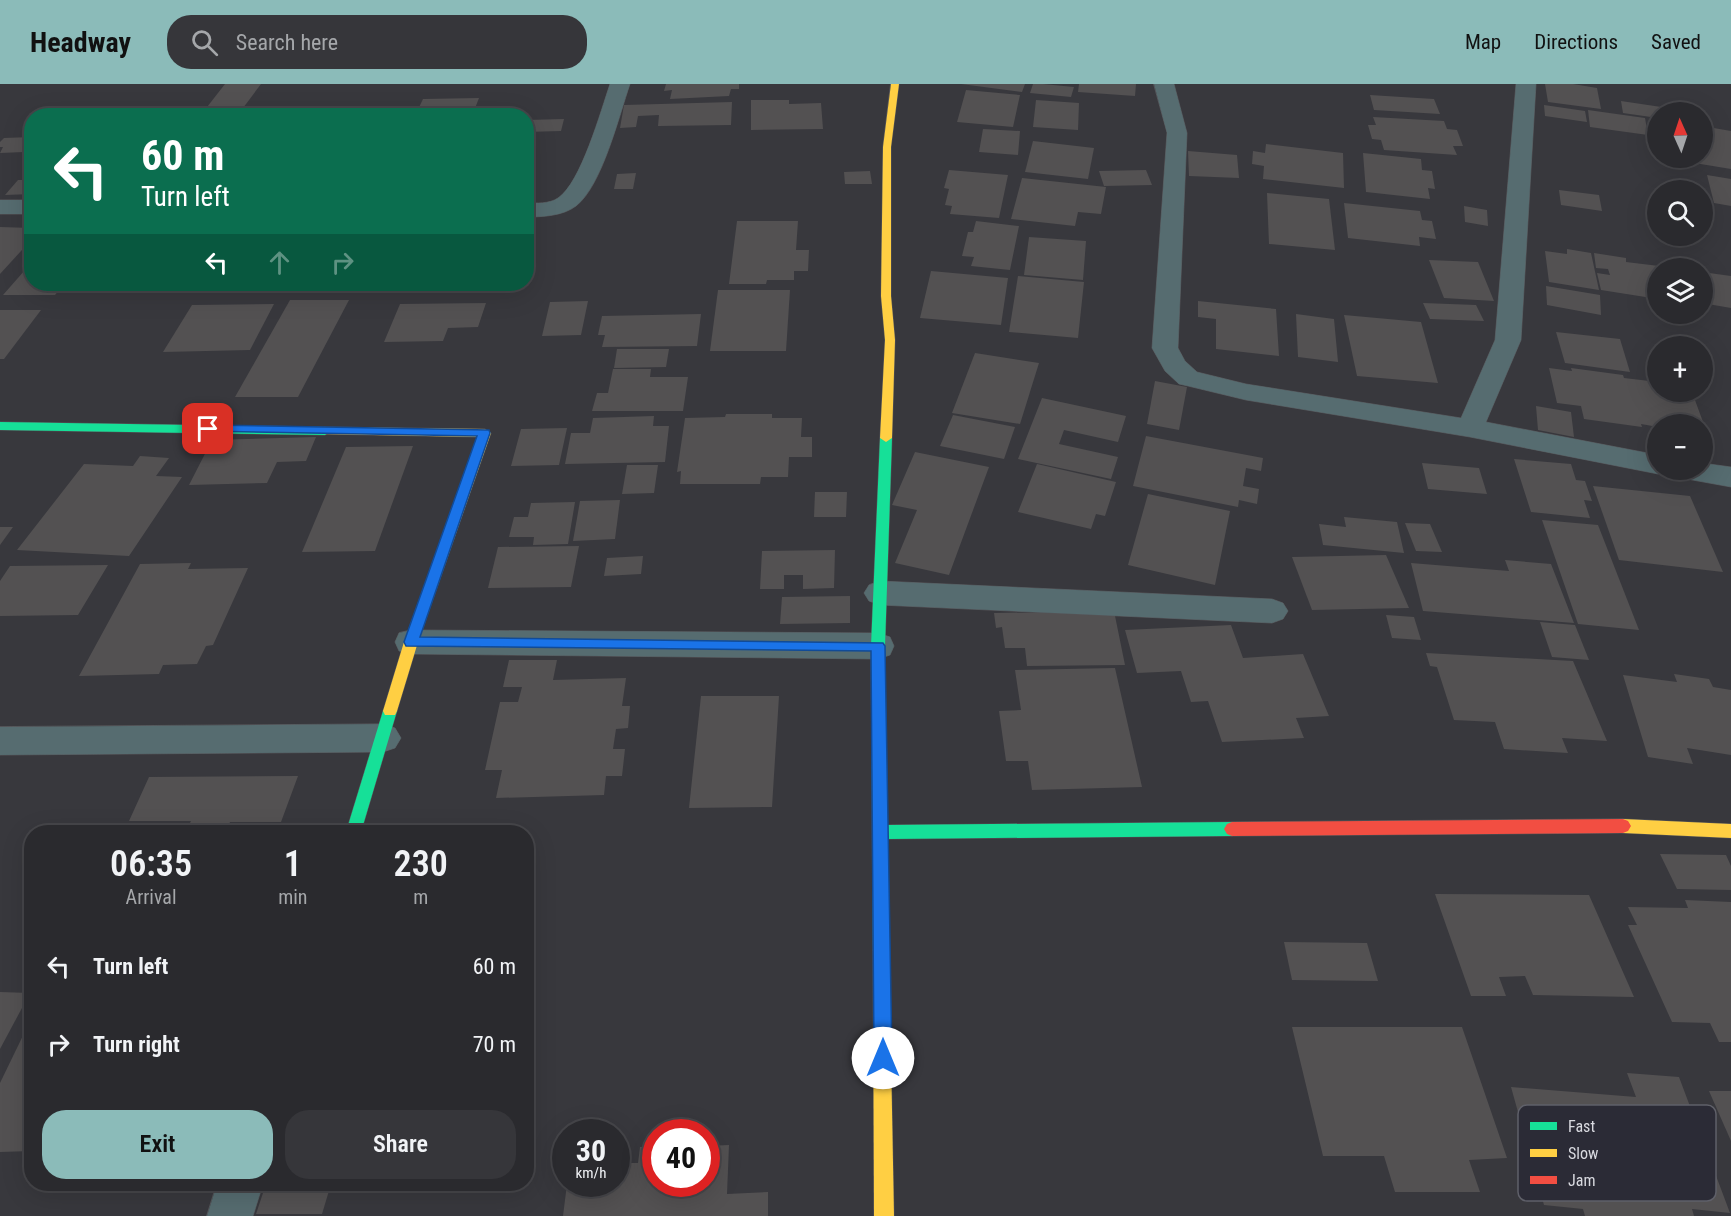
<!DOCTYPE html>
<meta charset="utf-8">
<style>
body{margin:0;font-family:"Roboto Condensed",sans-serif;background:#36363a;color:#f1f3f6;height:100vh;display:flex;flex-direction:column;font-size:22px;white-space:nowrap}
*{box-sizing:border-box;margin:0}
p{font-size:20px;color:#a5a7aa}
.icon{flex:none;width:33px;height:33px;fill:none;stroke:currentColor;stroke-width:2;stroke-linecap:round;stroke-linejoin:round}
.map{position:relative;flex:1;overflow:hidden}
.side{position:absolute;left:24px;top:741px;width:510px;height:366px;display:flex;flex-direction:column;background:#2a2a2e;border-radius:24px;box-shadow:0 6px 24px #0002,0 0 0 2px #46464a}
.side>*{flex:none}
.banner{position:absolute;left:24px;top:24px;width:510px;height:183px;border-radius:24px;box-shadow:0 6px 24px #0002,0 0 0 2px #46464a;background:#0b6e4f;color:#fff;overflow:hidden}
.needle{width:39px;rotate:357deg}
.fabs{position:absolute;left:1647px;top:18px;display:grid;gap:12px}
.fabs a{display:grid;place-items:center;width:66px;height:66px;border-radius:50%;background:#2a2a2e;box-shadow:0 6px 24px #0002,0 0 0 2px #46464a;font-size:30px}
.speed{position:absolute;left:552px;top:1035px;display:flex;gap:12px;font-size:30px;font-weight:700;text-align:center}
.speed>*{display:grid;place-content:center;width:78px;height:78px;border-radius:50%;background:#2a2a2e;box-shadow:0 6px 24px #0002,0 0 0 2px #46464a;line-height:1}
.speed small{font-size:15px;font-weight:400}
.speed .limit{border:9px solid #d22;background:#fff;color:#111}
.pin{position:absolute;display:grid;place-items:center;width:51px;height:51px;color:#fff;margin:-26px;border-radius:12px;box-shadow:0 3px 9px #0006}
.me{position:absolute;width:66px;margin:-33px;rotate:0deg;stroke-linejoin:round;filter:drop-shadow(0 0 4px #0008)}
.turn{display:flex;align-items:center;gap:21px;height:126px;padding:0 18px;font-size:27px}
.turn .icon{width:78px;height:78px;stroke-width:2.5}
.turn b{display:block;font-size:42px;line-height:51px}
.lanes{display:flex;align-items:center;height:57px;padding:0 18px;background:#0003;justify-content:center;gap:30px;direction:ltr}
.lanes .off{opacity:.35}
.eta{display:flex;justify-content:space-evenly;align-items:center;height:102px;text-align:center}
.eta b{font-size:36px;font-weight:600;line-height:42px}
.button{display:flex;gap:12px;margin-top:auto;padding:12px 18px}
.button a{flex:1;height:69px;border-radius:24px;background:#8bbbb9;color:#111;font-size:24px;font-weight:600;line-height:69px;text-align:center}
.button a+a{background:#36363a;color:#f1f3f6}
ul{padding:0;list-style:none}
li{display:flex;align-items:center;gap:18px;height:78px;padding:0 18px}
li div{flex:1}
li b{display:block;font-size:22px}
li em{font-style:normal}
header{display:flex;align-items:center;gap:36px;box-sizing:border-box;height:84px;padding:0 30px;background:#8bbbb9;color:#111}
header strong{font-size:28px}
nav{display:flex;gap:33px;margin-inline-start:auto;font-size:21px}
.search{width:420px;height:54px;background:#36363a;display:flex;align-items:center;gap:15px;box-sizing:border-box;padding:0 21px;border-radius:24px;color:#a5a7aa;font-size:22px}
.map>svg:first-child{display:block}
.building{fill:#535152}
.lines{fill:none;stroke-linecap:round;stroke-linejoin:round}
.street-casing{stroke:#56565a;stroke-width:1}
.fast-casing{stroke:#56565a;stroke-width:1}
.slow-casing{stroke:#56565a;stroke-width:1}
.jam-casing{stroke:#56565a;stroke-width:1}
.street{fill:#566c70;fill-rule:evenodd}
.fast{fill:#16e098;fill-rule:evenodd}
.slow{fill:#ffcf43;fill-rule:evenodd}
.jam{fill:#f24e42;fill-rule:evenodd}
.route{fill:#1a73e8;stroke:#114b97;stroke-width:1.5}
.key{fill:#2b2b36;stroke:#5f6069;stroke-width:1.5}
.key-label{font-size:16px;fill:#d9dae0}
</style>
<header>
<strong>Headway</strong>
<div class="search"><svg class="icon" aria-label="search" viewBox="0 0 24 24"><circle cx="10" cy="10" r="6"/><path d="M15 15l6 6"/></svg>Search here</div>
<nav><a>Map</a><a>Directions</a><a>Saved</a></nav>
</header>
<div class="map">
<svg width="1731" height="1132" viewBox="0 0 1731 1132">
<rect width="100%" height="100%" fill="#38383d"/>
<g class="building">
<path d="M225 0H261L237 32H200Z"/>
<path d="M666 0H739V5H731L729 12 670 15 672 6 664 7Z"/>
<path d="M961 0H1025L1022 8Z"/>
<path d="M1033 0H1043L1074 3 1071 13 1030 9Z"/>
<path d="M1079 0H1136L1135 12 1078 8Z"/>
<path d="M1545 0H1573L1597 4 1601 25 1548 18Z"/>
<path d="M966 6 1020 11 1013 43 957 38Z"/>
<path d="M1370 11 1434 15 1440 30 1374 26Z"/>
<path d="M479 14 472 32H415L423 15Z"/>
<path d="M751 16H789V20L821 19 823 45 751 46Z"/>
<path d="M1036 16 1079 19 1078 46 1033 43Z"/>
<path d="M1621 17 1668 24 1669 28H1658V34L1623 29Z"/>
<path d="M732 18 731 41 658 42 659 31 638 32 636 43 620 44 624 21Z"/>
<path d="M1544 21 1585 27 1587 38 1545 32Z"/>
<path d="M1588 26 1645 34 1648 51 1590 43Z"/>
<path d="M1373 33 1444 37 1447 45 1457 46 1463 62H1453L1457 71 1384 66 1381 56 1372 55 1368 41H1376Z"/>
<path d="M564 35 561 47 526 48V36Z"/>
<path d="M1702 42 1731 47V85L1670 75 1702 74Z"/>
<path d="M983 45 1020 47 1018 71 979 68Z"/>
<path d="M32 53V60L24 68 0 69 3 63H0V58L4 54Z"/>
<path d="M1033 57 1094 64 1088 95 1025 88Z"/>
<path d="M1266 60 1343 69 1344 104 1263 95 1264 82 1252 80 1253 67 1265 69Z"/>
<path d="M1188 67 1237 71 1239 94 1189 92Z"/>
<path d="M1363 69 1421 75 1422 86 1432 87 1435 105 1428 104 1430 115 1366 108Z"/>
<path d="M949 86 1008 91 999 134 950 130 952 122 945 121 949 105 944 104Z"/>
<path d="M1146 86 1152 101 1104 102 1099 87Z"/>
<path d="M870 87 872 100H845L844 88Z"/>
<path d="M636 89 633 105H614L617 90Z"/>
<path d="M1707 91 1731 95V122L1714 119Z"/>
<path d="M1022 94 1106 103 1101 130 1078 128 1075 142 1011 135Z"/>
<path d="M18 96H32V110L5 111Z"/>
<path d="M1559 106 1599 111 1602 127 1561 121Z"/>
<path d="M1267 109 1329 115 1335 166 1269 160Z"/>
<path d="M1344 119 1420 127 1422 136 1432 137 1436 155 1419 153 1420 162 1348 154Z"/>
<path d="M1464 122 1487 126 1488 142 1465 138Z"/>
<path d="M737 137H798L796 166H809L808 187H794V196H767L766 200H729Z"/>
<path d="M976 137 1019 142 1010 186 971 182 974 173 962 172 968 148H973Z"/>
<path d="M0 143 32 144V155L0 190Z"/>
<path d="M1029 153 1086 157 1083 196 1024 191Z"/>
<path d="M1567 165 1591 169 1599 206 1549 198 1545 167 1567 170Z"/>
<path d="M1594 169 1626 174V178L1659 182 1658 215 1601 206 1597 189 1610 191 1608 185 1596 184Z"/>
<path d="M1429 176 1478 178 1494 217 1444 214Z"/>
<path d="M32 178V200H64L55 211H3Z"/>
<path d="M931 187 1008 194 1001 241 920 234Z"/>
<path d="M1702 188 1731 192V224L1702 219Z"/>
<path d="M1018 192 1084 198 1078 254 1009 248Z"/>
<path d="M1546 202 1600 211 1601 231 1547 221Z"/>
<path d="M718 206H790L786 267H710Z"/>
<path d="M290 216H349L298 313H235Z"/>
<path d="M588 217 581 251 542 252 550 218Z"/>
<path d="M1198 217 1276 225 1279 272 1216 265V235L1198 233Z"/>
<path d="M486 219 478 243 448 244 443 257 384 258 400 220Z"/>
<path d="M1423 219 1476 221 1484 237 1430 235Z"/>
<path d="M274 220 250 266 163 268 192 221Z"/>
<path d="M0 226H41L4 275H0Z"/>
<path d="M701 230 697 262 602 263 605 251H598L602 232Z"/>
<path d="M1296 230 1334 235 1338 278 1298 273Z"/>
<path d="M1344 231 1421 238 1438 299 1357 292Z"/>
<path d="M1556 248 1620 255 1630 288 1565 279Z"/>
<path d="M617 265H669L666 283 614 284Z"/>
<path d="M975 269 1039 279 1020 340 952 329Z"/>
<path d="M1549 284 1572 287 1571 284 1623 291 1624 294 1658 298V308H1692L1706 346H1702V340H1658V343L1641 340 1642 343 1584 335 1581 322 1557 319Z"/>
<path d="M613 285H651L650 293H688L683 327H592L597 309H608Z"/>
<path d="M1155 297 1187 303 1179 346 1147 340Z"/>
<path d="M1042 314 1126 332 1118 358 1064 346 1059 360 1118 373 1111 395 1018 375Z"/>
<path d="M1536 322 1571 328 1574 353 1538 346Z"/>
<path d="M726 330H772V334H802L801 353H812V373H789L788 393H761L760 400H680L681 387 677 388 685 334 725 333Z"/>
<path d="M953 331 1015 343 1004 375 940 362Z"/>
<path d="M654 332 653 342H669L665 378 565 380 571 349H590L593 334Z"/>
<path d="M567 344 559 381 511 382 521 345Z"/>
<path d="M1146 352 1263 374 1261 387 1246 384 1243 402 1259 405 1257 420 1239 416 1238 423 1133 402Z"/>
<path d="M316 353 306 377 277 378 267 399 189 401 212 356Z"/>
<path d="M413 362 375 467 302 468 346 363Z"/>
<path d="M915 368 989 383 949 491 895 479 917 426 892 421Z"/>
<path d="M140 372 169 374 156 392 182 393 129 472 17 466 84 380 133 382Z"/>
<path d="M1514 375 1571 380 1576 396 1585 397 1592 417 1584 416 1590 434 1531 428Z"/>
<path d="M1422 379 1479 384 1487 410 1428 405Z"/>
<path d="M1037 380 1116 398 1105 432 1096 430 1091 445 1018 428Z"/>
<path d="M627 381H658L654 409 622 410Z"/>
<path d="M1593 402 1690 412 1723 488 1619 476Z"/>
<path d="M815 408H847L846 433H814Z"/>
<path d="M1148 410 1230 427 1215 501 1128 481Z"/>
<path d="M620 416 615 455 573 457 580 417Z"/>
<path d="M575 418 568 460 533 461 534 453H509L514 433H528L531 419Z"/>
<path d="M1344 433 1397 438 1404 469 1323 461 1319 440 1346 443Z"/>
<path d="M1542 436 1598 441 1639 546 1578 540Z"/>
<path d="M1405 439 1430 440 1442 468 1416 467Z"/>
<path d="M0 443H13L0 461Z"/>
<path d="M579 462 571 503 488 504 498 463Z"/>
<path d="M835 466 834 504 803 505V491H784V505H760L762 467Z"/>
<path d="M1386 471 1409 524 1312 526 1292 473Z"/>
<path d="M643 472 641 490 604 492 607 474Z"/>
<path d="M1505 476 1551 480 1574 539 1423 527 1411 479 1509 487Z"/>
<path d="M191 479 188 485 248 484 213 561 206 562 197 580 163 581 159 590 79 592 140 480Z"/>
<path d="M108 481 78 531 0 532V497L10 482Z"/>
<path d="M850 512V539L780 540 782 513Z"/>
<path d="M1114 527 1125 581 1027 582 1025 564H1005L1002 543 996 544 994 529Z"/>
<path d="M1386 531 1414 533 1421 556 1392 554Z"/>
<path d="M1540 538 1575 541 1589 576 1552 573Z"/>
<path d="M1231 541 1243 574 1303 570 1329 632 1296 634 1304 654 1222 658 1208 617 1191 618 1181 587 1137 589 1125 546Z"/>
<path d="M1426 569 1573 577 1607 657 1562 654 1568 669 1504 665 1495 638 1454 636 1437 583 1430 582Z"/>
<path d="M509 576H557L553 596 626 594 622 622H630L628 644 616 645 613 665H625L622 692H606L604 711 496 714 502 686H485L500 618H518L522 603H503Z"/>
<path d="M1115 584 1142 703 1032 706 1028 677H1006L999 627 1021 626 1015 586Z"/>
<path d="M1674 590 1709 595 1713 603 1731 606V671L1687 664 1693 680 1648 673 1623 591 1677 598Z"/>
<path d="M701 612H779L772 723 689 724Z"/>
<path d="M298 692 281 738H230L226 747H186L191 737H129L149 693Z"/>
<path d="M1660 770 1726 771 1731 782V806L1677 805Z"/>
<path d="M1435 810 1589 811 1634 913 1533 911 1525 892 1499 893 1506 912H1471Z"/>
<path d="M1685 816 1731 818V958H1719L1710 939 1672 938 1628 841H1637L1628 823 1688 824Z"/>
<path d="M1284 858 1367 859 1378 897 1292 896Z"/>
<path d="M0 908 30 909 0 965Z"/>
<path d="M32 933V1067L0 1068V999Z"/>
<path d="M1292 943H1462L1507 1074 1469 1076 1480 1108H1395L1384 1072H1323Z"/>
<path d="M1627 989 1679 993 1730 1129 1692 1125 1694 1132H1585L1583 1125 1544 1121 1511 1003 1636 1013Z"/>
<path d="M1709 1007H1731V1057Z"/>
<path d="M729 1061 727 1110 768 1108V1132H563L567 1100H616V1079H638L640 1063H656V1100H706V1062Z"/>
<path d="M266 1100H331L322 1130H256Z"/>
</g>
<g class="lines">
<defs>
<g id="street">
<path d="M610 0H630C619 32 602 102 576 122 563 132 542 133 526 133V119C537 119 549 120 558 114 581 99 601 26 610 0Z"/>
<path d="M1154 0H1174L1187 49 1178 264 1185 277 1197 288 1246 300 1461 334 1495 256 1516 0H1536L1521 256 1486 338 1658 371V386H1669L1668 388 1658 390 1470 353 1246 316 1188 302 1179 300 1165 287 1152 264 1167 49Z"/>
<rect x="0" y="116" width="32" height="14"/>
<path d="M1702 379 1731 383V403L1676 393 1672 386H1702Z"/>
<path d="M880 497 1272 515 1283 519 1288 527 1283 535 1272 539 880 521 869 517 864 509 869 501Z"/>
<path d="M411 546 878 549 890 553 894 562 890 571 878 575 411 570 399 567 395 558 399 549Z"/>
<path d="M383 640 395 644 401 654 395 664 383 668 0 671V643Z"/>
<path d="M217 1100H263L253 1132H207Z"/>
</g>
<g id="fast">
<path d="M0 338 325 343 331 347 325 351 0 346Z"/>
<path d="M886 350 892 354 885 562 887 741 1232 738 1237 740 1240 745 1237 750 1232 752 888 755 889 866 887 871 881 874 875 871 873 866 871 562 880 354Z"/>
<path d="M390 621 395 623 397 627 361 748H346L383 627 385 623Z"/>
</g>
<g id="slow">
<path d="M891 0H899L891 63V212L895 256 892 354 886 358 880 354 885 256 881 212 883 63Z"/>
<path d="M325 343 485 345 491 349 418 558 397 627 395 631H385L383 627 404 558 478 353 321 350 319 347Z"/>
<path d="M1623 735 1731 740V754L1623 749 1618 747 1615 742 1618 737Z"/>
<path d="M881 858 887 861 889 866 894 1132H874L873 866 875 861Z"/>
</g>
<path id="jam" d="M1623 735 1628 737 1631 742 1628 747 1623 749 1232 752 1227 750 1224 745 1227 740 1232 738Z"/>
</defs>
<use href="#street" class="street-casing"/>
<use href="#fast" class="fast-casing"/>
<use href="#slow" class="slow-casing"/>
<use href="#jam" class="jam-casing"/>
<use href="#street" class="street"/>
<use href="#fast" class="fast"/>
<use href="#slow" class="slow"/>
<use href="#jam" class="jam"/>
</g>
<path class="route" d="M208 341 489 346 490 349 420 553 883 559 885 562 892 974 889 980 883 983 877 980 874 974 871 567 406 562 404 558 477 352 204 347 202 345Z"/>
<rect x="1518" y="1021" width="198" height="96" rx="9" class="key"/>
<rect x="1530" y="1038" width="27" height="8" fill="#16e098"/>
<rect x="1530" y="1065" width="27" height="8" fill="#ffcf43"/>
<rect x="1530" y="1092" width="27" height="8" fill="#f24e42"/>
<g class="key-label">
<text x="1568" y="1048">Fast</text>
<text x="1568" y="1075">Slow</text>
<text x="1568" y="1102">Jam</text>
</g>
</svg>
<div class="fabs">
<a><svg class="needle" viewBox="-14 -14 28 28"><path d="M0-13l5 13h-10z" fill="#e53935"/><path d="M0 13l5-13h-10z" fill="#a5a7aa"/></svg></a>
<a><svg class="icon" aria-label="search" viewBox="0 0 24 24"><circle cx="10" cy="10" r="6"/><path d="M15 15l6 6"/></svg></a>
<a><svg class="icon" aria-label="layers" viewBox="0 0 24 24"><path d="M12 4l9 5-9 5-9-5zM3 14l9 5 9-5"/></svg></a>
<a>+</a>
<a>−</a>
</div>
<div class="speed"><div>30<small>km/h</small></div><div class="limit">40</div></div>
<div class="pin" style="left:208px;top:345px;background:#d93025"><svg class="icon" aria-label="arrive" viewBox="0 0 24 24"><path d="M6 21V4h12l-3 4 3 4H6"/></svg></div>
<svg class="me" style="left:883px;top:974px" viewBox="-20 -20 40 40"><circle r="19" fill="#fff"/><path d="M0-13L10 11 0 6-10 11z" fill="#1a73e8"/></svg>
<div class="banner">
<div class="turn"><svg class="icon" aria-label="left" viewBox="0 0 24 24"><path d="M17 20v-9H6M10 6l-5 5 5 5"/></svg><div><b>60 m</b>Turn left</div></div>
<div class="lanes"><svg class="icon" aria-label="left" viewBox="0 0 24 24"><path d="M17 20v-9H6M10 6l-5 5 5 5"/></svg><svg class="icon off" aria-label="ahead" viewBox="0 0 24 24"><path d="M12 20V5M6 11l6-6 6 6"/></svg><svg class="icon off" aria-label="right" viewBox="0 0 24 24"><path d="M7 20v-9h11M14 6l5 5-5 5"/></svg></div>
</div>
<section class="side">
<div class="eta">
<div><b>06:35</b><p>Arrival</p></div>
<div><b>1</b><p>min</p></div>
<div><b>230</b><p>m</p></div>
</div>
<ul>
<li><svg class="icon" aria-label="left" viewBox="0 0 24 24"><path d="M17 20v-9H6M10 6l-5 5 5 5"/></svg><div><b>Turn left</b></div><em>60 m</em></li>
<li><svg class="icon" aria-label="right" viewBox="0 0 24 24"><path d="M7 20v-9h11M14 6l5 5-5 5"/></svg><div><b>Turn right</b></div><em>70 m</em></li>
</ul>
<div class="button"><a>Exit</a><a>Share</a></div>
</section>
</div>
